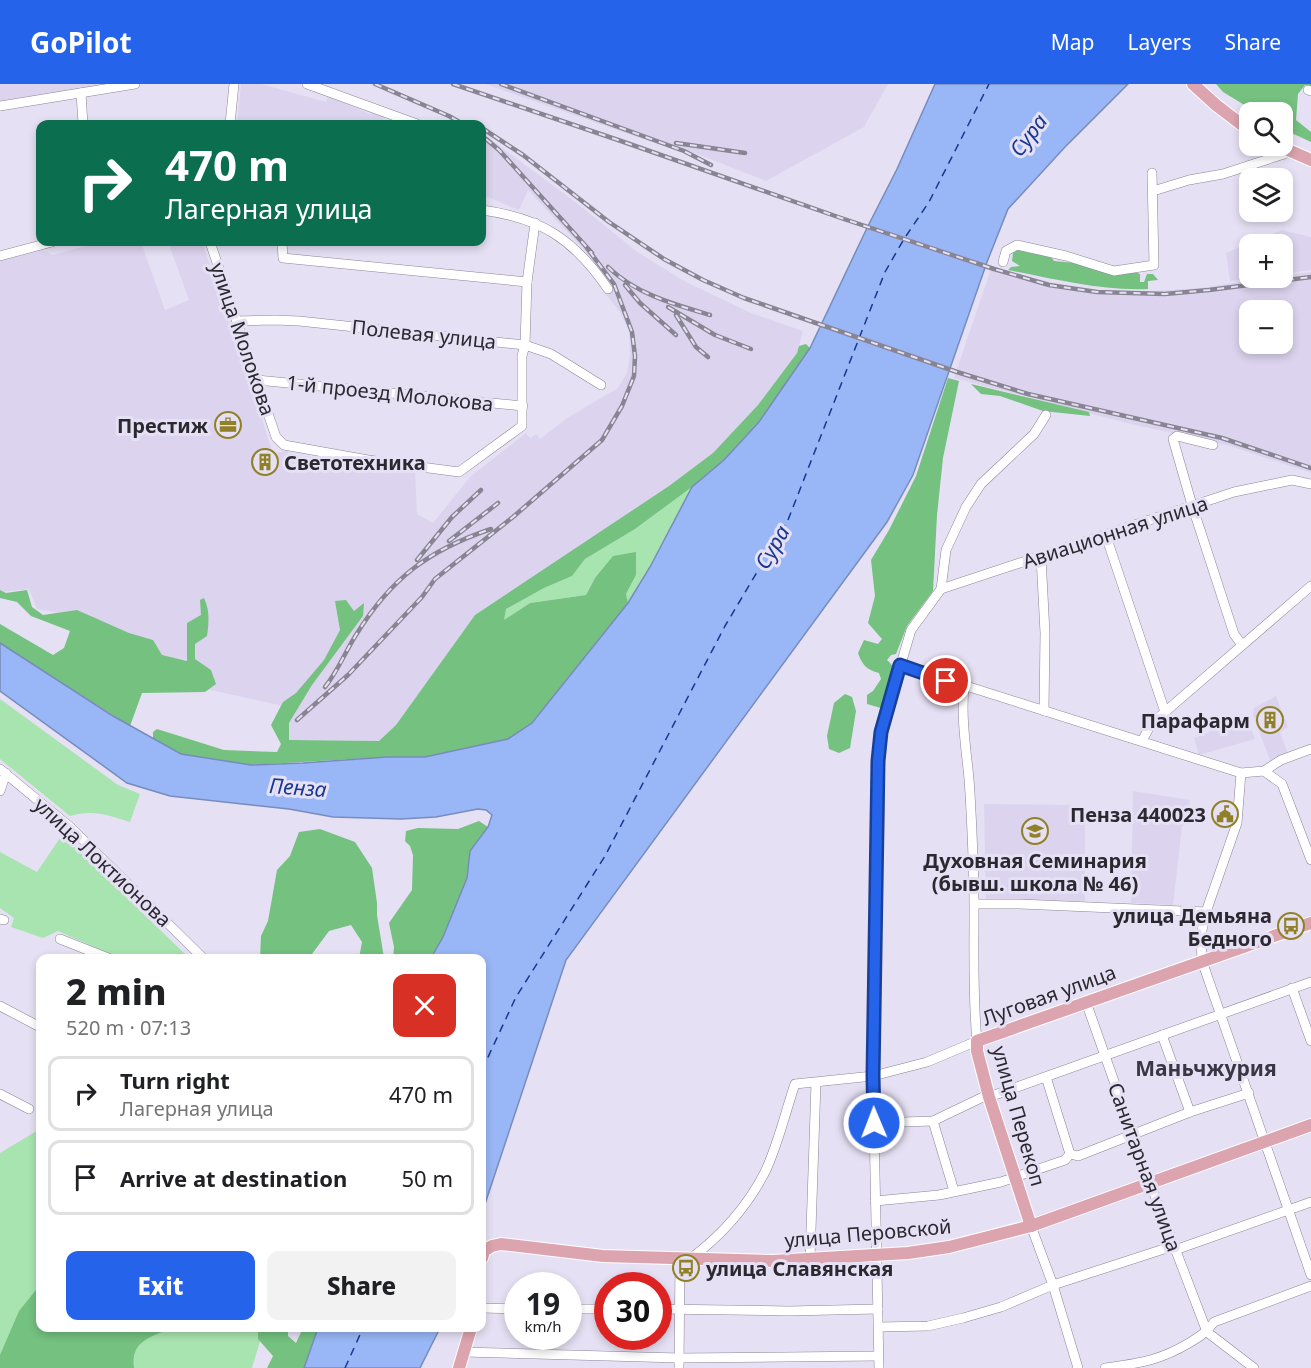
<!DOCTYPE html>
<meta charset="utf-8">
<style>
body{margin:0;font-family:"Noto Sans",sans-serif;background:#f2f2f2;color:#202124;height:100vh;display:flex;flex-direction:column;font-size:22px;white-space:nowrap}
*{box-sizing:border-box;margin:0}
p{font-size:20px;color:#757577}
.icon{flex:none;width:33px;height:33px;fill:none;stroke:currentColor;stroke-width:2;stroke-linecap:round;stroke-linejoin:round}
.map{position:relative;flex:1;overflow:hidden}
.sheet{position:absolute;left:36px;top:870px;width:450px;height:378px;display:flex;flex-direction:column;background:#fff;border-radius:12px;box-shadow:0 3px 9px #0003}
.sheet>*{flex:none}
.guide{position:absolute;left:36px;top:36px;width:450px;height:126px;border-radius:12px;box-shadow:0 3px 9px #0003;background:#0b6e4f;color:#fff;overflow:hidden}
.fabs{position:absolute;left:1239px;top:18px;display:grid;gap:12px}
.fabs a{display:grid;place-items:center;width:54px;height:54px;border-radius:12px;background:#fff;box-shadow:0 3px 9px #0003;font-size:30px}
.speed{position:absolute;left:504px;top:1188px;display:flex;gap:12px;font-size:30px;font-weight:700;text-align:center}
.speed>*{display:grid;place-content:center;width:78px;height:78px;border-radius:50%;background:#fff;box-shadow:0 3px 9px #0003;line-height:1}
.speed small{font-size:15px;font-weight:400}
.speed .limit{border:9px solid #d22;background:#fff;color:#111}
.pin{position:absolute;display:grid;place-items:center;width:51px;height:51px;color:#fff;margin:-26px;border:3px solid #fff;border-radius:50%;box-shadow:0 2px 6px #0007}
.me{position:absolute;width:66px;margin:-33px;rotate:359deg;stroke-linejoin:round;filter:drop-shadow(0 0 4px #0008)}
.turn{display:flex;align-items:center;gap:21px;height:126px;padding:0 30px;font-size:27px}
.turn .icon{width:78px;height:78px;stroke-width:2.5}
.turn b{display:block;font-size:42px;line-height:51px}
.round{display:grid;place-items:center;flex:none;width:63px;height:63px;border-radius:12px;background:#f2f2f2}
.headline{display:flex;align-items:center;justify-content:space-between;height:102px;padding:0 30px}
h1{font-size:36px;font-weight:800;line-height:45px}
.button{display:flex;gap:12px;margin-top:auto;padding:12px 30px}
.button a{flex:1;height:69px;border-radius:12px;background:#2563eb;color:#fff;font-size:24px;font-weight:800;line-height:69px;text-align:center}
.button a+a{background:#f2f2f2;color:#202124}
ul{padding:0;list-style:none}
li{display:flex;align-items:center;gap:18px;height:75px;margin:0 12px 9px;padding:0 18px;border:3px solid #e0e0e0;border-radius:12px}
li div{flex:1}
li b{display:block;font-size:22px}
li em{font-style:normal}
header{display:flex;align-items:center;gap:36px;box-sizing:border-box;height:84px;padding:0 30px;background:#2563eb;color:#fff}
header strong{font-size:28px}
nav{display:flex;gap:33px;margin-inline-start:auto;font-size:21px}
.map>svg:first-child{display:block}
.built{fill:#dcd4ee;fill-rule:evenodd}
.green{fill:#a7e4af}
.forest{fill:#74c180}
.water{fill:#99b7f6;stroke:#788cbb;stroke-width:1.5}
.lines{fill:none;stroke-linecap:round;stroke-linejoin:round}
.ferry{stroke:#16388f;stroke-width:1.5;stroke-dasharray:8 6;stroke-linecap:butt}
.minor-casing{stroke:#8a8596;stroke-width:10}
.major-casing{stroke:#fff;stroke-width:14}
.minor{stroke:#fff;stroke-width:9}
.major{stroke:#dca4ae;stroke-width:12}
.rail-casing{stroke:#888492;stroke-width:4.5}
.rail{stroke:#e6e0f4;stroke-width:2;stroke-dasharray:7;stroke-linecap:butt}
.route-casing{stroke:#184099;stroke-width:15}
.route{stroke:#2563eb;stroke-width:10}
.labels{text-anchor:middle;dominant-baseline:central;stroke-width:6;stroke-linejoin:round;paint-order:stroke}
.street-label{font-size:20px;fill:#2b2830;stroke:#e6e0f4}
.poi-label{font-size:20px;font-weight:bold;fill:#2b2830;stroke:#e6e0f4;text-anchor:end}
.water-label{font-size:21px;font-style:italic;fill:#16388f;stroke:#e6e0f4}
.neighbourhood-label{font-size:21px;font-weight:bold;fill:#3b3645;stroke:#e6e0f4}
</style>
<header>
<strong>GoPilot</strong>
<nav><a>Map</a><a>Layers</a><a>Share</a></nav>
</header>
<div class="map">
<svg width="1311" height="1284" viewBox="0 0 1311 1284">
<rect width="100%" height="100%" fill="#e6e0f4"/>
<g class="built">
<path d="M0 0H119L0 18Z"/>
<path d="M241 0H261L326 18 328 12 370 30 375 28 385 31 381 40H237Z"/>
<path d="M485 0H888L864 43 766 97 685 65 683 69Z"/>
<path d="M482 49 578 120 636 167 686 198 751 229 803 247 797 269 758 321 713 369 669 402 475 531 396 641 379 657 289 656V639L297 625 197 603 189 576 161 573 81 533 37 525 29 505 0 508V177L42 166 53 171 100 158H141L165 226 189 216 168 158H202L248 291 273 370 288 366 289 370 382 382 398 388 415 386 417 430 433 439 470 393 526 349 530 354 536 350 540 355 567 334 618 304 627 289 630 271 629 247 620 228 604 208 611 202 585 167 528 106 519 126 483 111 482 112Z"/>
<path d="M1282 146 1311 153V186L1283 190 1282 160H1250V194H1256L1230 197 1226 169Z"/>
<path d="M992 182 1015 190 1063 201 1090 206 1137 208 1201 204 1264 194H1282L1283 191 1311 188V389L1230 362 1127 339 954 294ZM1250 226H1282V260H1250Z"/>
<path d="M1276 612 1288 643 1280 648 1288 670 1271 679 1253 631 1254 624Z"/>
<path d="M1241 630 1247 635 1255 655 1199 671 1194 654 1209 648 1212 638Z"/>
<path d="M1133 707 1190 716 1187 741 1182 742 1173 821 1131 819Z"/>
<path d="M984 720 1085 721V817H986Z"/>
</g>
<g class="green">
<path d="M692 403 650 483 628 519 626 510 636 491 635 469 595 494 586 511 530 519 503 537 506 525 544 504 572 492 585 475 635 445Z"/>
<path d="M0 615 118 701 140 710 130 738C109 731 92 725 70 732L0 675Z"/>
<path d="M62 751 189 874H119L58 847 43 854 11 843 14 834 0 824V768L37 788Z"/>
<path d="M40 1045V1244H264L252 1284H0V1069Z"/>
</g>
<g class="forest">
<path d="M1216 0H1311V2L1305 1 1298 10 1296 36 1311 48V58L1283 45 1282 28H1256L1223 8Z"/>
<path d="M1020 165 1029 169 1049 170 1054 177 1075 179 1092 185 1135 188 1140 190V198H1144L1147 190H1153L1158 196 1148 197V205C1101 207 1054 195 1008 186L1011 183 1020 182 1012 177 1013 169Z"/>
<path d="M806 260 810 264 759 338 724 376 692 403 635 445 585 475 572 492 544 504 506 525 504 536 530 519 586 511 595 494 613 472 636 468V491L626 510 628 519 532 639 508 655 425 673H387L251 681 181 670 153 654V648L157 645 224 666 277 668 281 660 271 641 283 618 296 609 324 576 340 546 335 517 346 516 354 527 364 519 363 532 312 601 289 639V656L379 657 396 641 475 531 669 402 713 369 758 321 797 269 799 262Z"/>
<path d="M948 294 959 297 943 374 937 431 933 507 907 542 896 570 891 571 887 576C900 588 893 591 888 602 887 606 887 614 887 618L881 624 867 620V611L873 607 881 595 879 589C867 586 862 581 858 569L864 556 878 560 882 555 868 539 875 512 871 476 889 446 916 392Z"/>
<path d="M971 300 1089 328 1090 332 1043 327 1000 312 981 310Z"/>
<path d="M0 506 6 509 27 506 32 523 43 531 77 526 129 549 153 556 162 571 187 577V539L201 531 200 516 204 514C210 527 209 538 207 552L195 560V575L211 586 216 600 205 608 142 609 130 642 0 559V540L53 571 64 564 70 547 31 532 17 518 0 514Z"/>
<path d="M845 610 852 613 856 627 850 664 839 669 829 665 827 652 834 619Z"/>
<path d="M479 737 488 743 470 767 467 794 443 854 431 874H393L394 863 389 839 412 806 413 771 410 762 405 757 406 747 418 744 458 745Z"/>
<path d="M320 745 355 758 372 784 377 819V831L384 874H359L362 858 351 841 329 847 309 874H260L261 852 268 837 277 786 290 772 299 748Z"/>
<path d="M40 1201V1244H172C151 1253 130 1257 134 1284H0V1271L19 1227Z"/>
<path d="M258 1244H288V1252L296 1259 303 1244H318L304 1284H267L273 1272 258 1255Z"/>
</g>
<g class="water">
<path d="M935 0H1128L1065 63 1008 125 987 178 913 391 887 438 566 876 482 1129V874H431L443 853 467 794 470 767 488 743 492 731 486 726 478 725 436 733 401 735 333 733 289 725 170 712 127 699 0 607V559L113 632 181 670 251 681 303 679 387 673H425L508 655 532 639 628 519 650 483 692 403 724 376 759 338 810 264 867 144 897 85Z"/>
<path d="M318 1244H440L420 1284H304Z"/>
</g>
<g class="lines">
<g class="ferry">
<path d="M482 986 516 913 605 772 725 542 788 436 885 188 904 155 929 118 989 0"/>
<path d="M345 1284 363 1244"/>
</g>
<defs>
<g id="minor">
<path d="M307 0 417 40"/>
<path d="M1308 6 1311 7"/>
<path d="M81 9 83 40"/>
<path d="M0 22 135 0"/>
<path d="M230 40 234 0"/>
<path d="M1153 107 1189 96 1223 90 1284 70 1286 65"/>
<path d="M482 126C541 134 574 155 608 205"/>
<path d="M210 158 276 353 284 361 368 376 459 388 522 342V272L525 261 527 198 535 139"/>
<path d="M282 158 283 174 527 198"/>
<path d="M0 172 52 158"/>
<path d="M1003 178 1006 167 1017 161 1066 172 1114 187 1154 181 1152 89"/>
<path d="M237 237 275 236 299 237 525 261 551 270 601 301"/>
<path d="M257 296 523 322"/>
<path d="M1213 361 1177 352 1173 355 1192 421 1234 550 1242 561"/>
<path d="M1106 452 1165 628"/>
<path d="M1041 473 1045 549 1044 627"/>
<path d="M941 505 1234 408 1292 396 1311 400"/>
<path d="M900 581 1241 689 1264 687 1281 676 1311 665"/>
<path d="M1142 657 1151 640 1311 502"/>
<path d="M0 685 69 742 203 874"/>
<path d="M1264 687 1282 700 1311 776"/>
<path d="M1241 689 1237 739 1206 828 1201 851 1202 877 1311 1191"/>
<path d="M0 707 6 689"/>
<path d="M975 820H1020L1206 828"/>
<path d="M0 835 4 836"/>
<path d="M60 855 108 874"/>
<path d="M1292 904 1311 957"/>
<path d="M1086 918 1150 1099 1207 1248"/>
<path d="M0 922 40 943"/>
<path d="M1162 951 1190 1028"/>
<path d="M1046 993 1070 1070"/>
<path d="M0 1010 29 1025"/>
<path d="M933 1037 954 1107"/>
<path d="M874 1039 933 1037 983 1013H989L1311 898"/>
<path d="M875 1117 939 1111 1001 1098 1065 1076 1070 1070 1078 1072 1190 1028 1249 1009"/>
<path d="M1031 1142 1053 1201 1078 1284"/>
<path d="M690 1175C721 1152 747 1123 765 1088 778 1061 785 1029 795 1000L873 992 927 978 977 957C971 896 976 834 973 773 972 747 971 721 969 695 966 664 961 634 964 603"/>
<path d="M810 1175 816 999"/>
<path d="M482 1224 518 1225"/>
<path d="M568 1225H608"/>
<path d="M658 1225 789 1227 878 1225"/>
<path d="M879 1243 928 1242 963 1234 1001 1223 1053 1201 1167 1164 1175 1166 1311 1118"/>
<path d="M1207 1248 1254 1284"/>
<path d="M464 1268 679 1274 878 1272"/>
<path d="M679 1284 680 1175"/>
<path d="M879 1284 873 992 876 783 881 648 911 546 941 505 946 466 966 423 981 400 1034 350 1046 331"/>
<path d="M1105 1284C1139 1279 1159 1277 1189 1259 1199 1253 1207 1248 1214 1238L1311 1202"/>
</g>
<g id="major">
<path d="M1193 0 1216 21 1250 47"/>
<path d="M1279 62 1311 76"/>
<path d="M1031 1142 989 1013 977 967V957L1311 839"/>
<path d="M482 1174 484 1167 492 1162 501 1160 603 1172 773 1177 908 1169 949 1163 1031 1142 1311 1041"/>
<path d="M459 1284 471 1244"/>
</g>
</defs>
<use href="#minor" class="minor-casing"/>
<use href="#major" class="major-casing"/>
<use href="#minor" class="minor"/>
<use href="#major" class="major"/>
<defs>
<g id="rail">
<path d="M375 0 449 32 463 40"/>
<path d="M453 0 621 57 841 134 994 185 1049 201 1097 208 1165 210 1209 206 1311 193"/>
<path d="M501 0 684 67 711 81"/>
<path d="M482 44 523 71 609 138 664 175 703 196 744 214 957 288 1028 310 1222 354 1311 384"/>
<path d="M486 55 499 66 592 169"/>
<path d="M676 59 745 69"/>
<path d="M608 183C636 210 673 220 710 231"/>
<path d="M625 201 640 219 676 251"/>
<path d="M668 223 715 251 751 265"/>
<path d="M676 231 696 263 708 273"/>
<path d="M449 457 498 419"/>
<path d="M417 476 452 433 481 406"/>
<path d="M325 603C338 587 345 568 356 551 391 494 429 466 491 445"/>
<path d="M297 636 348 591 422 513 435 495 513 433 602 356 622 322 634 292 635 272 632 248 614 200 587 164"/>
</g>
</defs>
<use href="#rail" class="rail-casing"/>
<use href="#rail" class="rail"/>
</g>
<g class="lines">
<defs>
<path id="route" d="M874 1039 873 992 878 677 881 648 900 581 946 597"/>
</defs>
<use href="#route" class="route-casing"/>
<use href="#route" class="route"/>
</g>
<defs>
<symbol id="office-ring" viewBox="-11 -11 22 22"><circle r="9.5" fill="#e6e0f4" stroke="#908027" stroke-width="1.5"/><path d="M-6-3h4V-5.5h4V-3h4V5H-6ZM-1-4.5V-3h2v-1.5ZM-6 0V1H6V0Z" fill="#908027"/></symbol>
<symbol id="building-ring" viewBox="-11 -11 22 22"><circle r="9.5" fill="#e6e0f4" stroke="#908027" stroke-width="1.5"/><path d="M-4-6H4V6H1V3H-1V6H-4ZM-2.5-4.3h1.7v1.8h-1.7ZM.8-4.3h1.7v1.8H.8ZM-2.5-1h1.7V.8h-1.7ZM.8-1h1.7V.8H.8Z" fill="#908027"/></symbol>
<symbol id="civic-ring" viewBox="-11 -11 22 22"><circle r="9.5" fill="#e6e0f4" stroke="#908027" stroke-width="1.5"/><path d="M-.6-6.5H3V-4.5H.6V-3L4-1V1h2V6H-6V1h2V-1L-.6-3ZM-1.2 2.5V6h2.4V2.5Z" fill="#908027"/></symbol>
<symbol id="school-ring" viewBox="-11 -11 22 22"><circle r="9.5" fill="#e6e0f4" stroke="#908027" stroke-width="1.5"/><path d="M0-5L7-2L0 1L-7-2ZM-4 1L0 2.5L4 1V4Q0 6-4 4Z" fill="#908027"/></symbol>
<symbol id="bus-ring" viewBox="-11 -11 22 22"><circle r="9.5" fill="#e6e0f4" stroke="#908027" stroke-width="1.5"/><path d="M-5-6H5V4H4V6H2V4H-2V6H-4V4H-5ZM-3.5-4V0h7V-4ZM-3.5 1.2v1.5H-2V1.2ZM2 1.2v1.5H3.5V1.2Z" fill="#908027"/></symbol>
</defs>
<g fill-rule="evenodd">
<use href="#office-ring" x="213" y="326" width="30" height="30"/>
<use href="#building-ring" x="250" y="363" width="30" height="30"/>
<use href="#building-ring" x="1255" y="621" width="30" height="30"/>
<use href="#civic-ring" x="1210" y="715" width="30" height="30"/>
<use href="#school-ring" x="1020" y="732" width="30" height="30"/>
<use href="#bus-ring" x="1276" y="827" width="30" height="30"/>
<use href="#bus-ring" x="671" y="1169" width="30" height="30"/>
</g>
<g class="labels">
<g class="street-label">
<text transform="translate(424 250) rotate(6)">Полевая улица</text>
<text transform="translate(243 255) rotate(71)">улица Молокова</text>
<text transform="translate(390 309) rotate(6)">1-й проезд Молокова</text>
<text transform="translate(1115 448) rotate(-18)">Авиационная улица</text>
<text transform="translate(103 778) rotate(43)">улица Локтионова</text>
<text transform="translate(1049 911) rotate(-20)">Луговая улица</text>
<text transform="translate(1019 1032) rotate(74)">улица Перекоп</text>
<text transform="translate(1145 1083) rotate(70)">Санитарная улица</text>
<text transform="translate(868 1149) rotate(-5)">улица Перовской</text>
</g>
<g class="poi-label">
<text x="208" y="341">Престиж</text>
<text x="284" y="378" text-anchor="start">Светотехника</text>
<text x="1250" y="636">Парафарм</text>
<text x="1206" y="730">Пенза 440023</text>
<text x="1035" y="776" text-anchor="middle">Духовная Семинария<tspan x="1035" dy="23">(бывш. школа № 46)</tspan></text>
<text x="1272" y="831">улица Демьяна<tspan x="1272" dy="23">Бедного</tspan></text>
<text x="706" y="1184" text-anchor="start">улица Славянская</text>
</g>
<g class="water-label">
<text transform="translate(1028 51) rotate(-53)">Сура</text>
<text transform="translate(772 463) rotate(-60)">Сура</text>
<text transform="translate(298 703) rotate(4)">Пенза</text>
</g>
<g class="neighbourhood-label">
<text x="1206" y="984">Маньчжурия</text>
</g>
</g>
</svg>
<div class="fabs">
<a><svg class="icon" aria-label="search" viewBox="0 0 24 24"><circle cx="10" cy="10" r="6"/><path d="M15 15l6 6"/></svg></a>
<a><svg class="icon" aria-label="layers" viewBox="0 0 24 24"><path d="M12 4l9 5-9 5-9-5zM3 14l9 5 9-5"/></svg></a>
<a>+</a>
<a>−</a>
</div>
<div class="speed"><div>19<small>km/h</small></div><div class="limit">30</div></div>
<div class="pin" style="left:946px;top:597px;background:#d93025"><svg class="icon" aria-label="arrive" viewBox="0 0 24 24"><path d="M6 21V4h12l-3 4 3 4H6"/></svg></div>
<svg class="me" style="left:874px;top:1039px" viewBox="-20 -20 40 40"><circle r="17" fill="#2563eb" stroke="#fff" stroke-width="3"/><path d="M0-11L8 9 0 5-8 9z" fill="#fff"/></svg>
<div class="guide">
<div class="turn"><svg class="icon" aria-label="right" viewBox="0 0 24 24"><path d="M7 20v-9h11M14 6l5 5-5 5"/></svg><div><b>470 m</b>Лагерная улица</div></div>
</div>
<section class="sheet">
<div class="headline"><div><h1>2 min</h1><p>520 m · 07:13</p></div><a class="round" style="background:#d93025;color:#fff"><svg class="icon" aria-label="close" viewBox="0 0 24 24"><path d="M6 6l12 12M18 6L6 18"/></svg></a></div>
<ul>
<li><svg class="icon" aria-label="right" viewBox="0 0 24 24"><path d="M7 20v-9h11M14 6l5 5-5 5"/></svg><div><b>Turn right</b><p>Лагерная улица</p></div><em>470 m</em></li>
<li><svg class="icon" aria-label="arrive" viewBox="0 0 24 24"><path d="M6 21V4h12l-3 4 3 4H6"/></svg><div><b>Arrive at destination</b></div><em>50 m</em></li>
</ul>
<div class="button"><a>Exit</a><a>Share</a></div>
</section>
</div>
